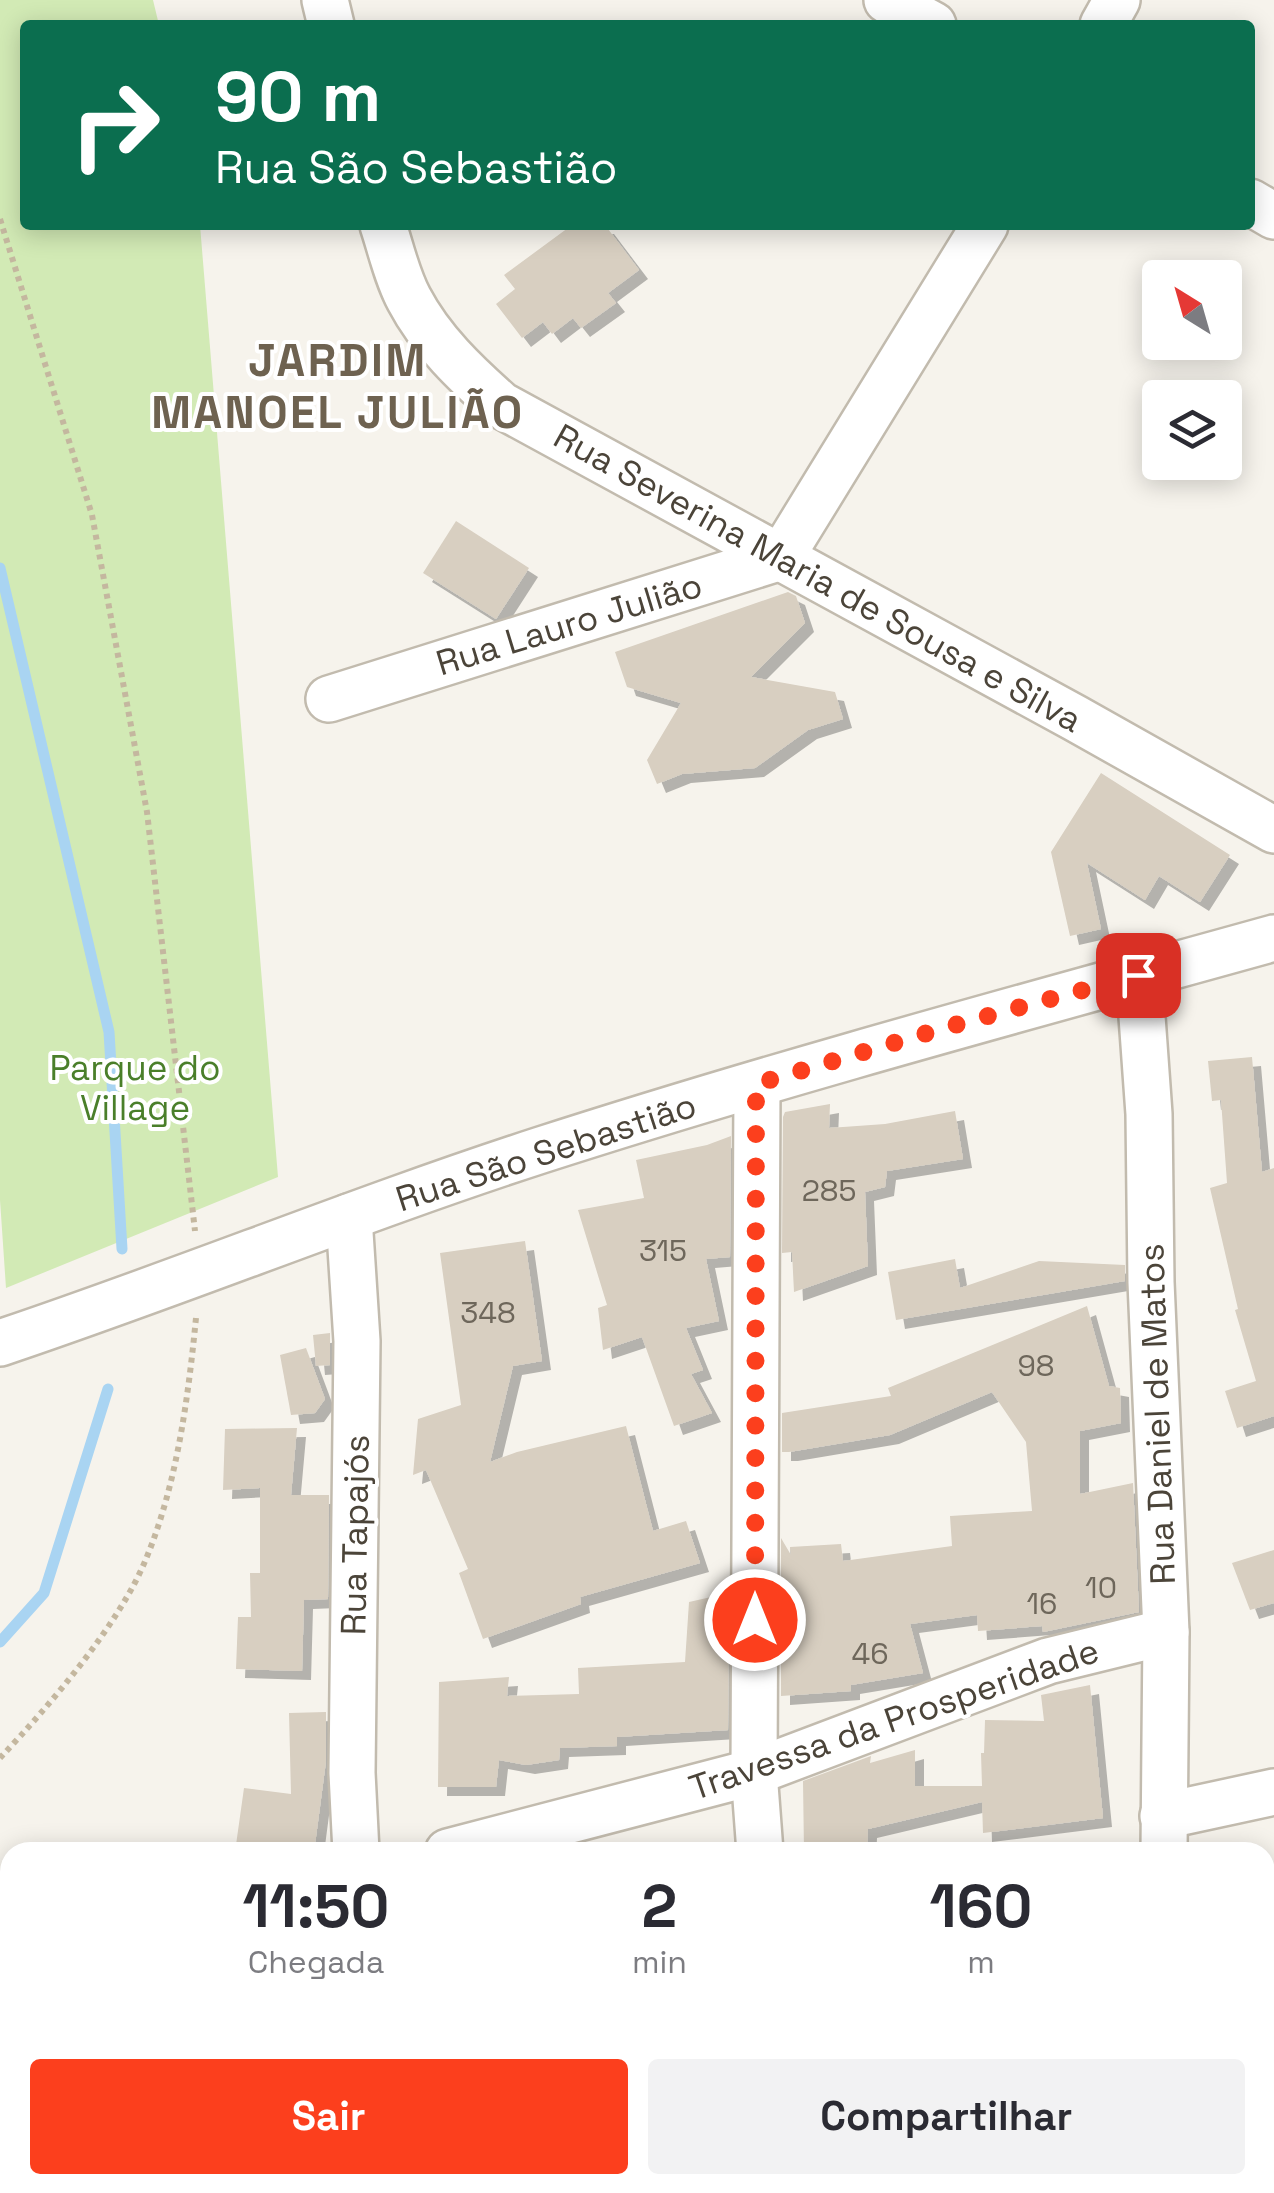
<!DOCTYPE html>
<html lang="pt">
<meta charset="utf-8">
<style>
body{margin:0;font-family:"Space Grotesk",sans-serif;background:#f2f2f3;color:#2b2b33;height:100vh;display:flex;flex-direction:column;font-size:38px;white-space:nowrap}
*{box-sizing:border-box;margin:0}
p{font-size:32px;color:#7c7c81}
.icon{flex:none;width:55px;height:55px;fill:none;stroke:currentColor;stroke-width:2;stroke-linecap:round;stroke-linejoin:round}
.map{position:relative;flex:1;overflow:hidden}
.details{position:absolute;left:0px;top:1842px;width:1275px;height:352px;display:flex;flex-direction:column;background:#fff;border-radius:30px 30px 0 0;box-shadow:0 5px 25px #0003}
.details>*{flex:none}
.banner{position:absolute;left:20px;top:20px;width:1235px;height:210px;border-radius:10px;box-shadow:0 5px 25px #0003;background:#0b6e4f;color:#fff;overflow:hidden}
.needle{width:65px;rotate:323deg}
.controls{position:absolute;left:1142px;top:260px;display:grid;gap:20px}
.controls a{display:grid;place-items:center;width:100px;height:100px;border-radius:10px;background:#fff;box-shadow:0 5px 25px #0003;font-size:50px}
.pin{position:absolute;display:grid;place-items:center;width:85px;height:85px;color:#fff;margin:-42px;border-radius:20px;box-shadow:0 5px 15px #0006}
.me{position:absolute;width:110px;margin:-55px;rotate:0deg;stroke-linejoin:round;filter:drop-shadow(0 0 8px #0008)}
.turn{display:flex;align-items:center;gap:35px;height:210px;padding:0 30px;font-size:45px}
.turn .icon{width:130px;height:130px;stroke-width:2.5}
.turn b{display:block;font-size:70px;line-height:85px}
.eta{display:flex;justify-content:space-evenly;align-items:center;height:170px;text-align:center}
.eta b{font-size:60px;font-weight:700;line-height:70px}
.button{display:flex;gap:20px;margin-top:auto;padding:20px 30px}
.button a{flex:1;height:115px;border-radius:10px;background:#fc3f1d;color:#fff;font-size:40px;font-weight:700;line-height:115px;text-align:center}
.button a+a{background:#f2f2f3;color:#2b2b33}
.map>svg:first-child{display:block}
.green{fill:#d2eab5}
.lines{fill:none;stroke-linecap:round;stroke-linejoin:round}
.stream{stroke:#a9d4f2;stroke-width:11}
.building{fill:#d8cfc1;filter:url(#shadow)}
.street-casing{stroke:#c2bbae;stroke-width:50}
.path{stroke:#c4b79f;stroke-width:6;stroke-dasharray:5 5;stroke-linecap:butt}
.street{stroke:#fff;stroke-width:45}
.route{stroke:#fc3f1d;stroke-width:18;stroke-dasharray:0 32.4}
.labels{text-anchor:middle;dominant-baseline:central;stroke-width:8;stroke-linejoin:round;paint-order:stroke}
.number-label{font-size:30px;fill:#6e675b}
.street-label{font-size:35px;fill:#4b4439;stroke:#fff}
.park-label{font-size:35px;fill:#4a7f2a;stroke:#fff}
.district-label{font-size:45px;font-weight:bold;letter-spacing:2.5px;fill:#6e6250;stroke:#fff}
</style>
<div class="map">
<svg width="1274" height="2193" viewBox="0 0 1274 2193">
<defs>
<filter id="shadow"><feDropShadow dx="9" dy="9" stdDeviation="0" flood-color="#0004"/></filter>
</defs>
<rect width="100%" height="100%" fill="#f6f3ec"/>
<path class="green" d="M0 0H153L159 25H25V225H200L278 1177 6 1288 0 1200Z"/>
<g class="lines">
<g class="stream">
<path d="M0 568 109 1032 122 1249"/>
<path d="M0 1642 44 1593 108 1389"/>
</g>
</g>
<g class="building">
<path d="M572 225H605L639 270 608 293 616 303 581 328 573 318 552 334 543 322 522 338 496 304 515 289 504 275Z"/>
<path d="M456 521 529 568 496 619 423 573Z"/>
<path d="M788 592 796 596 805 623 751 677 835 692 843 719 808 730 755 768 682 774 657 784 647 760 681 703 627 687 615 652Z"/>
<path d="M1101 773 1230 855 1200 902 1159 876 1145 900 1087 863 1101 929 1070 936 1051 852Z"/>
<path d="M1252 1057 1262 1172 1274 1168V1416L1237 1428 1225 1391 1256 1381 1235 1310 1238 1309 1210 1188 1227 1183 1221 1100 1212 1101 1208 1061Z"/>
<path d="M830 1104 829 1128 885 1124 955 1111 963 1159 887 1171 885 1187 865 1192 868 1266 794 1292 792 1252 782 1253 783 1117 785 1112Z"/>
<path d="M731 1136 730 1257 706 1259 719 1321 686 1328 703 1370 691 1374 712 1413 674 1426 642 1337 603 1350 598 1308 607 1305 578 1210 644 1198 636 1160 707 1145Z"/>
<path d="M525 1241 542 1361 513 1366 490 1462 517 1452 626 1426 653 1531 686 1521 700 1563 580 1597 581 1604 483 1639 459 1573 468 1569 426 1470 413 1475 418 1419 461 1405 440 1253Z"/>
<path d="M955 1259 960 1288 1039 1261 1125 1265V1281L896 1320 888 1272Z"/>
<path d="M1087 1306 1109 1386 1120 1388 1121 1423 1080 1431V1494L1133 1483 1139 1612 1043 1632 1042 1626 978 1631 977 1615 910 1624 923 1673 851 1685V1691L781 1696V1538L791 1555 790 1547 841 1544 843 1561 952 1546 950 1516 1032 1511 1026 1442 992 1392 890 1435 789 1452H782V1413L891 1396 888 1388Z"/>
<path d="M330 1333V1365L316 1366 313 1335Z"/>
<path d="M306 1348 325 1399 315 1413 291 1415 280 1355Z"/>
<path d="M297 1428 291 1495H329L328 1599 304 1600 302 1671 236 1669 238 1617H251L250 1573H260V1488L223 1490 225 1429Z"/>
<path d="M1274 1550V1603L1250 1610 1232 1563Z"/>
<path d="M729 1593 728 1730 617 1737V1746L560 1748 559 1760 526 1765 499 1760 496 1787H438L439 1682 509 1677 507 1696 579 1694 578 1668 685 1662 689 1602Z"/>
<path d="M1090 1685 1103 1818 983 1833 982 1802 868 1829 867 1852H804L803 1781 871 1756 870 1763 915 1750V1786H982L981 1753H984L985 1720 1044 1721 1041 1695Z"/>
<path d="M326 1712V1761L314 1852H235L244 1788 291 1794 289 1713Z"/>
</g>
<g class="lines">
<defs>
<g id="street">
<path d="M325 0 331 25"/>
<path d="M887 0 933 25"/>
<path d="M1103 25 1117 0"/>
<path d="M1250 202 1274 216"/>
<path d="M383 225C391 249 397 277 409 299 431 341 466 374 501 405L1075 718 1274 830"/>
<path d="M329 699 781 557 985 225"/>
<path d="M1139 975 1149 1114 1151 1282 1166 1632 1164 1852"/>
<path d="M757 1084 754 1772 760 1852"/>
<path d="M349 1217 357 1341 352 1773 356 1852"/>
<path d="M0 1343C182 1282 359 1209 541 1150 783 1072 1029 1006 1274 938"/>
<path d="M1163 1816 1274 1792"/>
<path d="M448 1852 754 1772 1048 1661 1166 1632"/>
<path d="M365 2185V2193"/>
<path d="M783 2185V2193"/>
<path d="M1172 2185V2193"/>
</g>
</defs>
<use href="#street" class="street-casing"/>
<g class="path">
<path d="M0 219 92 515 147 812 195 1231"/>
<path d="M0 1758C49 1706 119 1625 146 1559 177 1484 188 1399 196 1318"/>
</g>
<use href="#street" class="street"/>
</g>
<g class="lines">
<path class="route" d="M755 1620 756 1084 944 1028 1138 975"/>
</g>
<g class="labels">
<g class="number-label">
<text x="829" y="1190">285</text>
<text x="663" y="1250">315</text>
<text x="488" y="1312">348</text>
<text x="1036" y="1365">98</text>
<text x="1101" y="1587">10</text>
<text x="1042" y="1603">16</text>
<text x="870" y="1653">46</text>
</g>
<g class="street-label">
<text transform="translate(818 578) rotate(29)">Rua Severina Maria de Sousa e Silva</text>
<text transform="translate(569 624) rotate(-17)">Rua Lauro Julião</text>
<text transform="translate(546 1152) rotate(-18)">Rua São Sebastião</text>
<text transform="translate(1157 1414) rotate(-92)">Rua Daniel de Matos</text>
<text transform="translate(355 1535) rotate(-89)">Rua Tapajós</text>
<text transform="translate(894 1719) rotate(-19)">Travessa da Prosperidade</text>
</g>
<g class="park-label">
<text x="135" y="1068">Parque do<tspan x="135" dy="40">Village</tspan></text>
</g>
<g class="district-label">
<text x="338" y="360">JARDIM<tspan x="338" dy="52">MANOEL JULIÃO</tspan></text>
</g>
</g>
</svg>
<div class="controls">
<a><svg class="needle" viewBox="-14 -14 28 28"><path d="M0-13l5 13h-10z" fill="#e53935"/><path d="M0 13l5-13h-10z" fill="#7c7c81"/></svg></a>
<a><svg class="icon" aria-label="layers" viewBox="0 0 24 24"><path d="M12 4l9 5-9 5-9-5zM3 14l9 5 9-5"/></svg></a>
</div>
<div class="pin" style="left:1138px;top:975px;background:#d93025"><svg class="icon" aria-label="arrive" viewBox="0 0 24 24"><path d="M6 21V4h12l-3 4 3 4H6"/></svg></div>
<svg class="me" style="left:755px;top:1620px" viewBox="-20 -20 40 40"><circle r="17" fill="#fc3f1d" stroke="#fff" stroke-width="3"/><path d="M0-11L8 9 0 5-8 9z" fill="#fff"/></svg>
<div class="banner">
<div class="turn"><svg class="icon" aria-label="right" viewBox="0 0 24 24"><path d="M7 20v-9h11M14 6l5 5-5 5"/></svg><div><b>90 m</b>Rua São Sebastião</div></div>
</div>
<section class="details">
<div class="eta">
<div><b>11:50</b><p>Chegada</p></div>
<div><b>2</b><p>min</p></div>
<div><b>160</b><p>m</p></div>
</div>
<div class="button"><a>Sair</a><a>Compartilhar</a></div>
</section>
</div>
